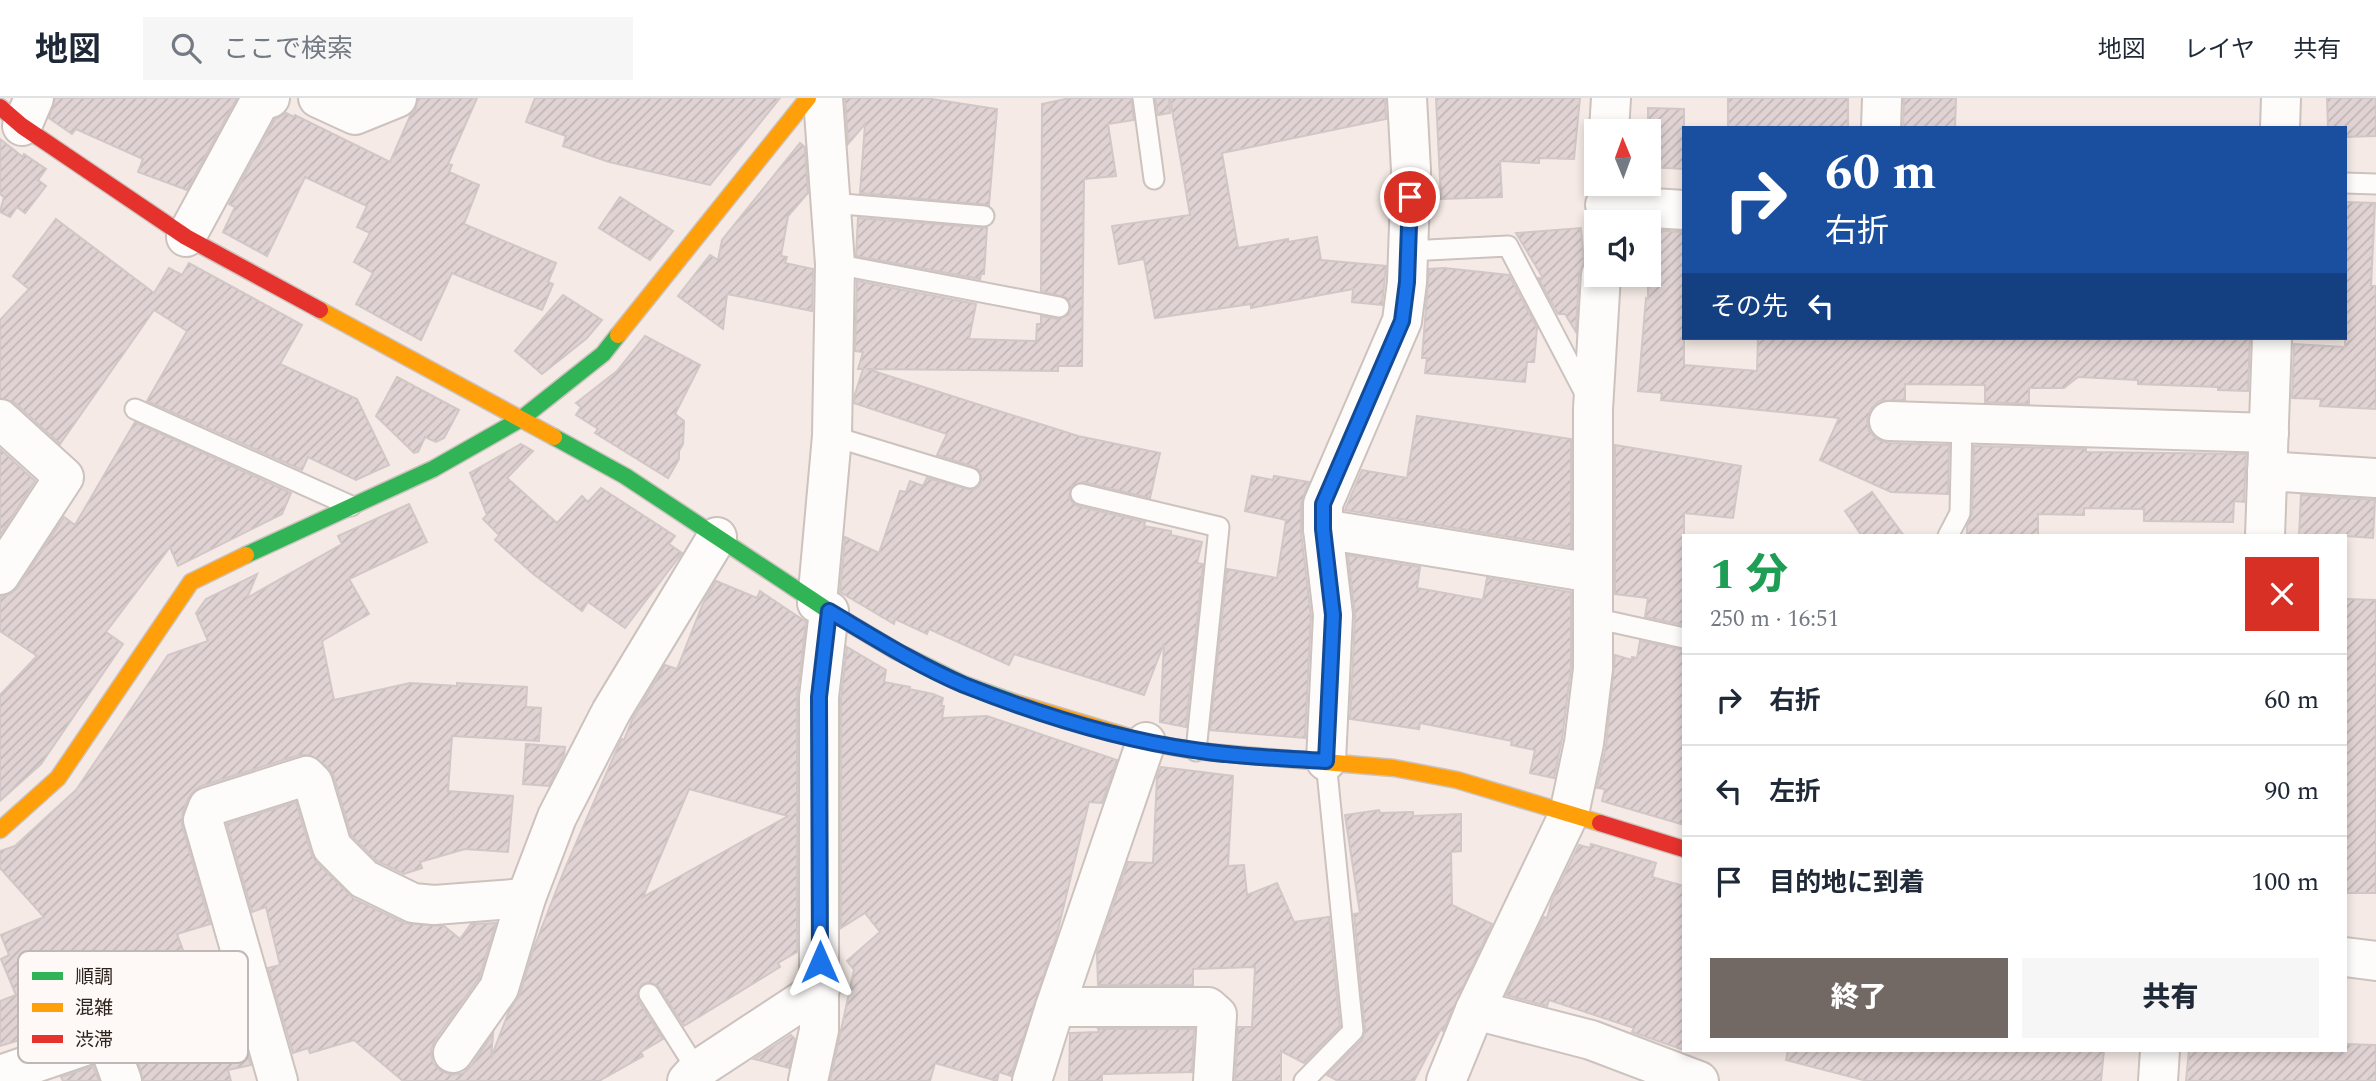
<!DOCTYPE html>
<html lang="ja">
<meta charset="utf-8">
<style>
body{margin:0;font-family:Spectral,"Noto Sans JP",serif;background:#f6f6f7;color:#1f2937;height:100vh;display:flex;flex-direction:column;font-size:26px;white-space:nowrap}
*{box-sizing:border-box;margin:0}
p{font-size:23px;color:#747a83}
.icon{flex:none;width:38px;height:38px;fill:none;stroke:currentColor;stroke-width:2;stroke-linecap:round;stroke-linejoin:round}
.map{position:relative;flex:1;overflow:hidden}
.panel{position:absolute;left:1682px;top:436px;width:665px;height:518px;display:flex;flex-direction:column;background:#fff;border-radius:0px;box-shadow:0 4px 10px #0003}
.panel>*{flex:none}
.banner{position:absolute;left:1682px;top:28px;width:665px;height:214px;border-radius:0px;box-shadow:0 4px 10px #0003;background:#1a4fa0;color:#fff;overflow:hidden}
.needle{width:46px;rotate:359deg}
.controls{position:absolute;left:1584px;top:21px;display:grid;gap:14px}
.controls a{display:grid;place-items:center;width:77px;height:77px;border-radius:0px;background:#fff;box-shadow:0 4px 10px #0003;font-size:35px}
.pin{position:absolute;display:grid;place-items:center;width:60px;height:60px;color:#fff;margin:-30px;border:4px solid #fff;border-radius:50%;box-shadow:0 2px 7px #0007}
.me{position:absolute;width:77px;margin:-38px;rotate:0deg;stroke-linejoin:round;filter:drop-shadow(0 0 5px #0008)}
.turn{display:flex;align-items:center;gap:24px;height:147px;padding:0 28px;font-size:32px}
.turn .icon{width:91px;height:91px;stroke-width:2.5}
.turn b{display:block;font-size:49px;line-height:60px}
.then{display:flex;align-items:center;height:66px;padding:0 28px;background:#0003;gap:14px;font-size:26px}
.round{display:grid;place-items:center;flex:none;width:74px;height:74px;border-radius:0px;background:#f6f6f7}
.overview{display:flex;align-items:center;justify-content:space-between;height:119px;padding:0 28px}
h1{font-size:42px;font-weight:800;line-height:52px;color:#1e9e55}
.cta{display:flex;gap:14px;margin-top:auto;padding:14px 28px}
.cta a{flex:1;height:80px;border-radius:0px;background:#736964;color:#fff;font-size:28px;font-weight:800;line-height:80px;text-align:center}
.cta a+a{background:#f6f6f7;color:#1f2937}
ul{padding:0;list-style:none}
li{display:flex;align-items:center;gap:21px;height:91px;padding:0 28px;border-top:2px solid #e0e1e3}
li div{flex:1}
li b{display:block;font-size:26px}
li em{font-style:normal}
header{display:flex;align-items:center;gap:42px;box-sizing:border-box;height:98px;padding:0 35px;background:#fff;border-bottom:2px solid #e0e1e3}
header strong{font-size:33px}
nav{display:flex;gap:38px;margin-inline-start:auto;font-size:24px}
.search{width:490px;height:63px;background:#f6f6f7;display:flex;align-items:center;gap:18px;box-sizing:border-box;padding:0 24px;border-radius:0px;color:#747a83;font-size:26px}
.map>svg:first-child{display:block}
.building{fill:url(#building-hatch);stroke:#d1c7c6;stroke-width:2;fill-rule:evenodd}
.lines{fill:none;stroke-linecap:round;stroke-linejoin:round}
.lane-casing{stroke:#ccc2be;stroke-width:23}
.street-casing{stroke:#ccc2be;stroke-width:42}
.fast-casing{stroke:#ccc2be;stroke-width:19}
.slow-casing{stroke:#ccc2be;stroke-width:19}
.jam-casing{stroke:#ccc2be;stroke-width:19}
.lane{stroke:#fefcfb;stroke-width:19}
.street{stroke:#fefcfb;stroke-width:38}
.fast{stroke:#30b455;stroke-width:16}
.slow{stroke:#ff9f0a;stroke-width:16}
.jam{stroke:#e5322d;stroke-width:16}
.route-casing{stroke:#114b97;stroke-width:18}
.route{stroke:#1a73e8;stroke-width:12}
.key{fill:#fef9f7;stroke:#bfb9b6;stroke-width:2}
.key-label{font-size:19px;fill:#2d241f}
</style>
<header>
<strong>地図</strong>
<div class="search"><svg class="icon" aria-label="search" viewBox="0 0 24 24"><circle cx="10" cy="10" r="6"/><path d="M15 15l6 6"/></svg>ここで検索</div>
<nav><a>地図</a><a>レイヤ</a><a>共有</a></nav>
</header>
<div class="map">
<svg width="2376" height="983" viewBox="0 0 2376 983">
<defs>
<pattern id="building-hatch" width="6" height="6" patternUnits="userSpaceOnUse" patternTransform="scale(1.75)"><rect width="6" height="6" fill="#e1d3d4"/><path d="M-1 1l2-2M0 6l6-6M5 7l2-2" fill="none" stroke="#c1b5b6"/></pattern>
</defs>
<rect width="100%" height="100%" fill="#f5eae5"/>
<g class="building">
<path d="M55 0H237L187 92 138 74 143 61 76 31 72 36 49 20Z"/>
<path d="M418 0H477L448 66 452 67 449 74 479 87 464 126 556 165 548 184 553 186 542 212 452 175 421 242 356 206 373 175 354 164 370 135 357 129 367 108 305 79 267 158 223 134 235 109 229 106 275 21 286 15 294 19 295 17 390 64 411 16 415 13Z"/>
<path d="M535 0H780L710 87 609 64 563 48 566 38 526 24Z"/>
<path d="M845 0H925L997 11 989 107 860 95 865 26 848 46Z"/>
<path d="M1070 0H1131L1134 22 1108 26 1116 78 1084 81 1082 268H1058V273L867 271 1078 338 1160 355 1150 400 1083 384 1072 388 1069 399 1072 404 1078 408 1145 424 1144 428 1171 433V437L1202 444 1197 465 1203 466 1186 629 1160 624 1164 545 1144 597 1014 556 1009 567 929 531 927 536 895 521 894 526 840 494 845 439 879 455 900 393 906 394 910 383 923 388 927 380 972 392 978 389 982 383 979 372 974 369 937 357 947 336 854 305 855 296 863 271H858L863 254 855 253 857 183 976 206 969 241 1036 243 1037 226H1041V218L1057 221 1068 217 1071 211 1067 200 1041 193 1042 6Z"/>
<path d="M1155 0H1169L1170 15 1158 17Z"/>
<path d="M1170 0H1385L1386 21 1222 55 1238 150 1288 141V144L1317 139 1321 162 1386 168 1382 207 1352 204 1353 191 1251 210V206L1155 220 1144 161 1119 166 1112 128 1190 117Z"/>
<path d="M1436 0H1580L1574 61 1539 60V65L1500 63 1502 99 1441 101Z"/>
<rect x="1728" y="0" width="120" height="30"/>
<path d="M1904 0H1956L1955 30H1903Z"/>
<path d="M2327 0H2376V38L2345 39V30H2328Z"/>
<path d="M1648 10 1684 11V71L1648 69Z"/>
<path d="M0 41 23 59 24 56 46 71 38 82 46 88 25 115 17 109 10 119 0 114 4 99 0 96Z"/>
<path d="M800 45 805 49 808 95 788 118 781 158 787 159 785 165 813 171 812 213 727 196 723 231 678 198 710 157 718 162 722 142Z"/>
<path d="M620 99 673 133 650 162 599 130Z"/>
<path d="M2345 104 2375 105 2371 188H2376V311L2320 308 2321 301 2292 300 2294 246 2345 249Z"/>
<path d="M858 120 987 130 984 176H981L980 181 856 158Z"/>
<path d="M56 121 154 195 169 170 182 177 189 165 302 227 280 266 357 301 389 367 356 382 308 359 302 372 147 303 187 233 154 212 60 346 15 305 0 300V222L29 191 13 178Z"/>
<path d="M1581 130 1584 164 1579 176 1576 234 1565 216H1558L1538 180H1543L1516 135Z"/>
<path d="M1648 132 1684 134V267L1757 273 1758 240H2250L2248 293 2218 292V289L2138 286V282L2078 279 2064 290H2029V306L1985 304V287L1905 286V302L1879 303 1871 311 1867 322 1869 333 1877 341 1888 345 1949 347 1948 396 1891 394 1820 362 1839 320 1661 302 1662 295 1638 293 1646 200 1648 201Z"/>
<path d="M1444 170 1509 177 1537 230 1534 264H1527L1525 284 1425 275 1427 260H1422L1429 171Z"/>
<path d="M563 197 602 222 587 240 542 276 515 253Z"/>
<path d="M645 238 700 267 675 316 684 323 683 346 679 353V361L668 380 595 335 598 331 576 317 581 309 576 305 617 273Z"/>
<path d="M397 279 459 312 444 340 436 344 425 339 418 354 414 355 376 318Z"/>
<path d="M1417 318 1571 341V449L1345 412 1362 372 1407 380Z"/>
<path d="M135 324 291 395 282 416 178 468 170 449 106 534 123 546 41 666 0 703V597L37 558 0 533V499L10 496 18 489 64 419 75 427Z"/>
<path d="M521 346 533 353 507 380 557 425 582 398 588 404 601 390 675 438 669 446 682 455 625 530 588 504 582 513 532 475 495 442 499 437 483 421 487 417 470 375Z"/>
<path d="M1615 347 1741 368 1733 420 1684 415V527L1645 519 1648 500 1615 496Z"/>
<path d="M1974 348 2086 351V354L2246 356 2244 404 2234 403 2233 424 2144 423V411L2084 410V417L2038 416V438H1967V428L1972 415Z"/>
<path d="M0 351 35 383 0 437Z"/>
<path d="M1252 378 1273 382 1274 378 1309 384 1301 406V434L1311 518 1305 640 1210 632 1227 471 1277 480 1286 422 1245 413Z"/>
<path d="M1872 394 1904 438H1862L1845 413Z"/>
<path d="M2301 397 2375 402 2373 440 2345 438H2299Z"/>
<path d="M409 406 427 444 349 481 369 516 322 543 334 602 410 585 457 588V585L527 589 526 609 541 610 539 643 452 638 448 693 513 698 508 754 465 751 420 764 422 770 404 776 377 763 351 737 334 679 329 670 310 657H299L201 688 193 694 188 701 183 714 182 727 210 826 177 836 196 887 48 938 47 934 0 948V903L16 897 1 861 9 857 1 837 44 819 0 770V753L15 748 76 692 168 557 208 543 196 515 206 501 257 476 247 500 342 446 338 438Z"/>
<path d="M1348 457 1420 469 1417 490 1483 502 1487 480 1571 494V570L1562 641 1554 680 1530 675 1535 652 1511 647 1512 643 1420 625 1419 631 1350 621 1355 518Z"/>
<path d="M716 483 757 500 760 493 806 524 797 599V854L778 865 780 869 684 928 659 889 649 884 642 886 637 896 638 902 663 941 641 954 643 958 599 983H403L354 942 310 955 308 950 293 955 268 870 280 867 266 809 252 814 227 726 296 704 311 755 316 764 354 801 404 825 444 828 460 841 471 826 496 825 479 880 435 942 431 952 433 965 441 973 452 977 463 975 471 968 493 936 491 960 509 913 520 896 533 852 564 773 620 644 622 641 624 642 632 622 665 567 677 571 704 503ZM689 691 788 718 643 799Z"/>
<path d="M2345 501 2376 502V795H2345Z"/>
<path d="M1640 543 1684 552V727L1602 703 1605 691 1597 690 1606 648 1615 557 1632 562V559L1637 560Z"/>
<path d="M847 549 886 572 884 584 910 589 909 591 933 596 943 600 941 608H944L942 620 987 618 1117 662 1102 705 1089 704 1056 840 1011 978 999 974 997 983 935 965 930 983H830L854 872 847 863 880 834 865 815 841 830V600Z"/>
<path d="M526 646 565 649 564 657 549 688 523 686Z"/>
<path d="M1161 669 1233 678 1228 768 1244 767 1247 797 1277 785 1294 824 1329 819 1340 929 1304 965 1281 953V983H1235L1238 929H1252L1255 869 1193 871V887H1098L1097 854 1128 764 1153 765 1157 679Z"/>
<path d="M1379 712 1380 715 1413 714V718L1461 716V753L1451 754 1452 807 1492 826 1443 933 1441 931 1414 983H1338L1327 977 1362 942 1365 932 1354 816 1360 815 1345 717Z"/>
<path d="M1591 746 1656 765 1652 779 1684 788V952L1632 934 1634 930 1549 902 1547 908 1506 897 1544 819 1547 820 1552 802 1579 747 1590 750Z"/>
<path d="M211 928 212 930 216 929 217 933 239 928 251 967 228 972 231 983H143L135 954Z"/>
<path d="M1098 931H1194L1192 974 1102 976V983H1069L1070 935 1099 934Z"/>
<path d="M791 937 795 941 789 970 754 961Z"/>
<path d="M2345 946 2376 947V983H2186L2189 952H2345Z"/>
<path d="M1788 952H2104L2101 983H1867L1786 962Z"/>
<path d="M93 968 99 983H63L61 979Z"/>
</g>
<g class="lines">
<defs>
<g id="lane">
<path d="M1143 0 1154 81"/>
<path d="M2345 85 2376 86"/>
<path d="M831 105 984 118"/>
<path d="M1408 153 1508 148 1588 301"/>
<path d="M835 166 1059 209"/>
<path d="M135 311 351 408"/>
<path d="M832 338 970 380"/>
<path d="M1081 396 1219 429 1196 653"/>
<path d="M1948 438 1960 415 1962 325"/>
<path d="M1594 520 1684 540"/>
<path d="M649 896 697 972"/>
<path d="M1304 983 1353 933 1326 663"/>
</g>
<g id="street">
<path d="M318 0 355 17 397 0"/>
<path d="M22 28 34 0"/>
<path d="M1881 30 1882 0"/>
<path d="M2280 30 2281 0"/>
<path d="M1609 33 1611 0"/>
<path d="M1605 107 1684 112"/>
<path d="M186 139 260 3 270 0"/>
<path d="M0 321 64 379 0 477"/>
<path d="M1889 323 2269 335"/>
<path d="M2267 373 2376 380"/>
<path d="M1323 431 1593 475"/>
<path d="M2265 438 2272 240"/>
<path d="M817 505 832 338 835 166 823 0"/>
<path d="M1326 663 1333 517 1323 431V406L1402 223 1407 184 1411 72 1407 0"/>
<path d="M2345 859 2376 863"/>
<path d="M1055 909H1208L1217 917 1213 983"/>
<path d="M1475 912 1591 942 1699 983"/>
<path d="M107 942 122 983"/>
<path d="M453 955 499 890 526 800 557 719 611 614 717 439"/>
<path d="M0 977 251 891"/>
<path d="M278 983 203 722 208 709 306 678 313 685 332 749 364 781 413 805 434 807 526 800"/>
<path d="M687 983 697 972 820 891"/>
<path d="M808 983 819 932V599L829 513"/>
<path d="M1032 983 1055 909 1146 644"/>
<path d="M1446 983 1475 912 1569 716 1584 645 1593 571V311L1601 177"/>
<path d="M2158 983 2160 952"/>
</g>
<g id="fast">
<path d="M554 339 625 378 829 513 896 553 963 586 1013 604"/>
<path d="M246 457 433 371 521 321 603 256 618 237"/>
</g>
<g id="slow">
<path d="M320 212 554 339"/>
<path d="M618 237 808 0"/>
<path d="M1013 604 1146 644 1196 653 1394 670 1457 682 1600 725"/>
<path d="M0 732 58 680 191 484 246 457"/>
</g>
<g id="jam">
<path d="M0 9 22 28 186 139 320 212"/>
<path d="M1600 725 1684 751"/>
</g>
</defs>
<use href="#lane" class="lane-casing"/>
<use href="#street" class="street-casing"/>
<use href="#fast" class="fast-casing"/>
<use href="#slow" class="slow-casing"/>
<use href="#jam" class="jam-casing"/>
<use href="#lane" class="lane"/>
<use href="#street" class="street"/>
<use href="#fast" class="fast"/>
<use href="#slow" class="slow"/>
<use href="#jam" class="jam"/>
</g>
<g class="lines">
<defs>
<path id="route" d="M820 864 819 599 829 513C873 539 917 567 964 587 1037 616 1116 641 1194 652 1237 659 1282 660 1326 663L1333 517 1323 431V406L1402 223 1407 184 1410 99"/>
</defs>
<use href="#route" class="route-casing"/>
<use href="#route" class="route"/>
</g>
<rect x="18" y="853" width="230" height="112" rx="10" class="key"/>
<rect x="32" y="874" width="31" height="8" fill="#30b455"/>
<rect x="32" y="905" width="31" height="9" fill="#ff9f0a"/>
<rect x="32" y="937" width="31" height="8" fill="#e5322d"/>
<g class="key-label">
<text x="75" y="885">順調</text>
<text x="75" y="916">混雑</text>
<text x="75" y="948">渋滞</text>
</g>
</svg>
<div class="controls">
<a><svg class="needle" viewBox="-14 -14 28 28"><path d="M0-13l5 13h-10z" fill="#e53935"/><path d="M0 13l5-13h-10z" fill="#747a83"/></svg></a>
<a><svg class="icon" aria-label="sound" viewBox="0 0 24 24"><path d="M4 9h4l5-4v14l-5-4H4zM17 9q2 3 0 6"/></svg></a>
</div>
<div class="pin" style="left:1410px;top:99px;background:#d93025"><svg class="icon" aria-label="arrive" viewBox="0 0 24 24"><path d="M6 21V4h12l-3 4 3 4H6"/></svg></div>
<svg class="me" style="left:820px;top:864px" viewBox="-20 -20 40 40"><path d="M0-17L14 15 0 8-14 15z" fill="#1a73e8" stroke="#fff" stroke-width="4"/></svg>
<div class="banner">
<div class="turn"><svg class="icon" aria-label="right" viewBox="0 0 24 24"><path d="M7 20v-9h11M14 6l5 5-5 5"/></svg><div><b>60 m</b>右折</div></div>
<div class="then">その先<svg class="icon" aria-label="left" viewBox="0 0 24 24"><path d="M17 20v-9H6M10 6l-5 5 5 5"/></svg></div>
</div>
<section class="panel">
<div class="overview"><div><h1>1 分</h1><p>250 m · 16:51</p></div><a class="round" style="background:#d93025;color:#fff"><svg class="icon" aria-label="close" viewBox="0 0 24 24"><path d="M6 6l12 12M18 6L6 18"/></svg></a></div>
<ul>
<li><svg class="icon" aria-label="right" viewBox="0 0 24 24"><path d="M7 20v-9h11M14 6l5 5-5 5"/></svg><div><b>右折</b></div><em>60 m</em></li>
<li><svg class="icon" aria-label="left" viewBox="0 0 24 24"><path d="M17 20v-9H6M10 6l-5 5 5 5"/></svg><div><b>左折</b></div><em>90 m</em></li>
<li><svg class="icon" aria-label="arrive" viewBox="0 0 24 24"><path d="M6 21V4h12l-3 4 3 4H6"/></svg><div><b>目的地に到着</b></div><em>100 m</em></li>
</ul>
<div class="cta"><a>終了</a><a>共有</a></div>
</section>
</div>
